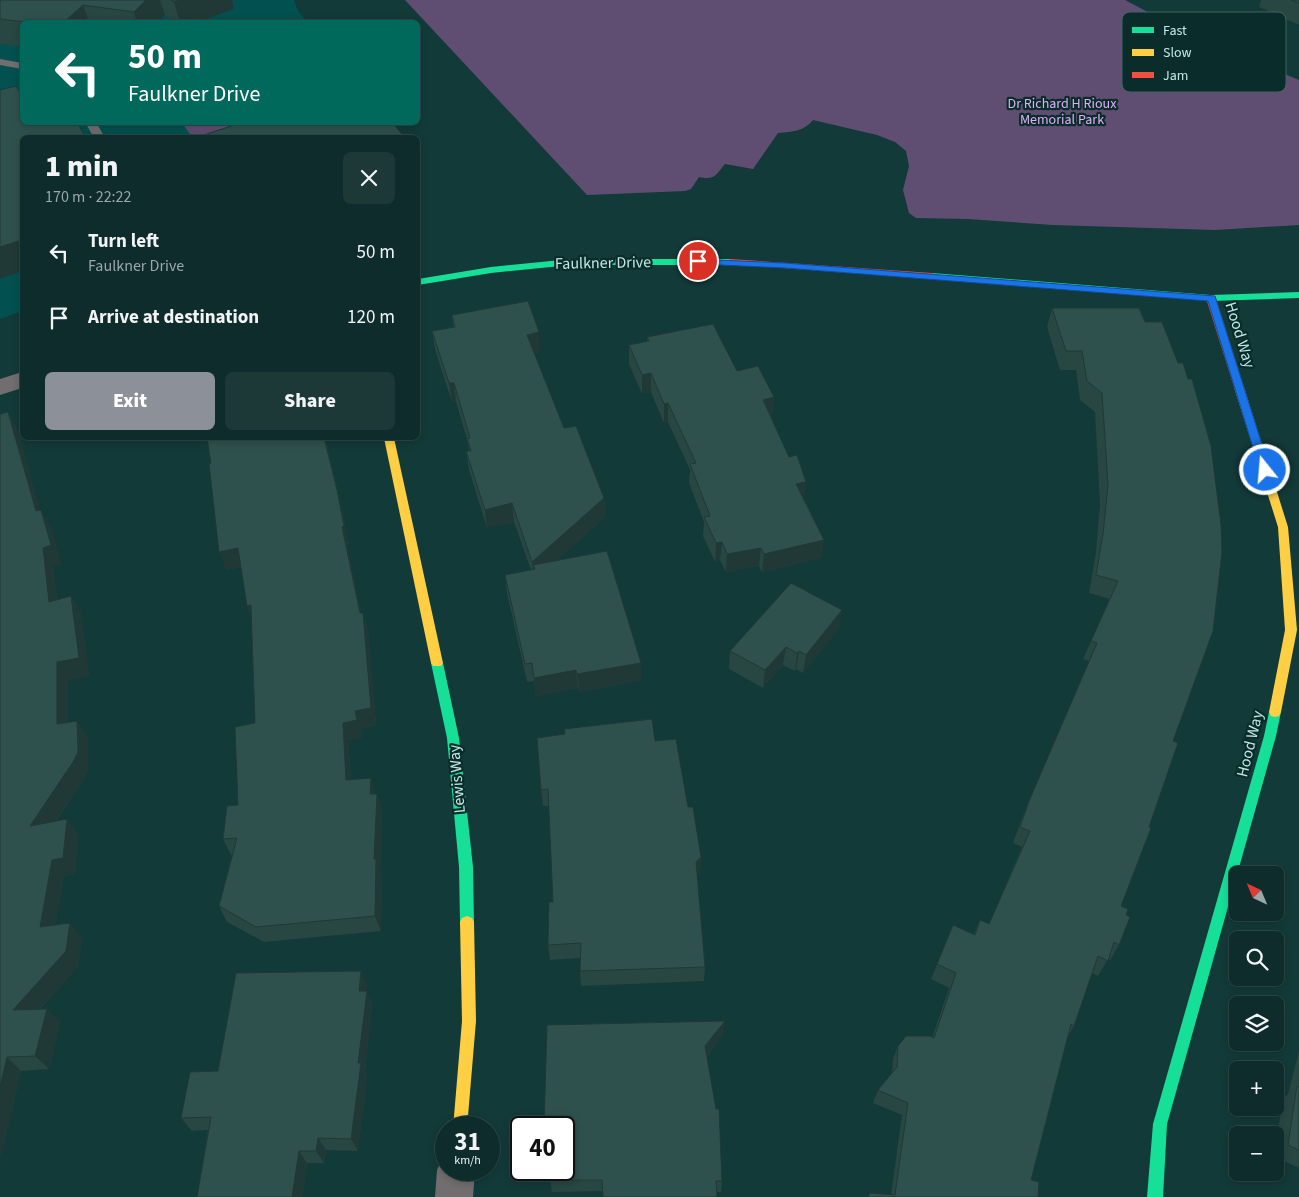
<!DOCTYPE html>
<meta charset="utf-8">
<style>
body{margin:0;font-family:"Source Sans 3",sans-serif;background:#1c3837;color:#f1f3f6;height:100vh;display:flex;flex-direction:column;font-size:19px;white-space:nowrap}
*{box-sizing:border-box;margin:0}
p{font-size:16px;color:#9ba7a9}
.icon{flex:none;width:28px;height:28px;fill:none;stroke:currentColor;stroke-width:2;stroke-linecap:round;stroke-linejoin:round}
.map{position:relative;flex:1;overflow:hidden}
.side{position:absolute;left:20px;top:135px;width:400px;height:305px;display:flex;flex-direction:column;background:#0e2c2b;border-radius:8px;box-shadow:0 2px 8px #0003,0 0 0 1px #2e4847}
.side>*{flex:none}
.banner{position:absolute;left:20px;top:20px;width:400px;height:105px;border-radius:8px;box-shadow:0 2px 8px #0003,0 0 0 1px #2e4847;background:#00695c;color:#fff;overflow:hidden}
.needle{width:32px;rotate:316deg}
.tools{position:absolute;left:1229px;top:866px;display:grid;gap:10px}
.tools a{display:grid;place-items:center;width:55px;height:55px;border-radius:8px;background:#0e2c2b;box-shadow:0 2px 8px #0003,0 0 0 1px #2e4847;font-size:25px}
.speed{position:absolute;left:435px;top:1116px;display:flex;gap:10px;font-size:25px;font-weight:700;text-align:center}
.speed>*{display:grid;place-content:center;width:65px;height:65px;border-radius:50%;background:#0e2c2b;box-shadow:0 2px 8px #0003,0 0 0 1px #2e4847;line-height:1}
.speed small{font-size:12px;font-weight:400}
.speed .limit{border:2px solid #111;border-radius:8px;background:#fff;color:#111}
.pin{position:absolute;display:grid;place-items:center;width:42px;height:42px;color:#fff;margin:-21px;border:2px solid #fff;border-radius:50%;box-shadow:0 1px 5px #0007}
.me{position:absolute;width:55px;margin:-28px;rotate:343deg;stroke-linejoin:round;filter:drop-shadow(0 0 4px #0008)}
.turn{display:flex;align-items:center;gap:18px;height:105px;padding:0 25px;font-size:22px}
.turn .icon{width:65px;height:65px;stroke-width:2.5}
.turn b{display:block;font-size:35px;line-height:42px}
.round{display:grid;place-items:center;flex:none;width:52px;height:52px;border-radius:8px;background:#1c3837}
.head{display:flex;align-items:center;justify-content:space-between;height:85px;padding:0 25px}
h1{font-size:30px;font-weight:800;line-height:38px}
.button{display:flex;gap:10px;margin-top:auto;padding:10px 25px}
.button a{flex:1;height:58px;border-radius:8px;background:#8c9099;color:#fff;font-size:20px;font-weight:800;line-height:58px;text-align:center}
.button a+a{background:#1c3837;color:#f1f3f6}
ul{padding:0;list-style:none}
li{display:flex;align-items:center;gap:15px;height:65px;padding:0 25px}
li div{flex:1}
li b{display:block;font-size:19px}
li em{font-style:normal}
.map>svg:first-child{display:block}
.built{fill:#025150}
.green{fill:#604e72}
.lines{fill:none;stroke-linecap:round;stroke-linejoin:round}
.lane{fill:#726d6e;fill-rule:evenodd}
.street{fill:#726d6e;fill-rule:evenodd}
.fast{fill:#16e098;fill-rule:evenodd}
.slow{fill:#ffcf43;fill-rule:evenodd}
.jam{fill:#f24e42;fill-rule:evenodd}
.wall{fill:#284642}
.shaded-wall{fill:#213936}
.building{fill:#2f514d;stroke:#213936}
.route{fill:#1a73e8;stroke:#114b97}
.labels{text-anchor:middle;dominant-baseline:central;stroke-width:4.5;stroke-linejoin:round;paint-order:stroke}
.far-park-label{font-size:14px;fill:#ddb0f7;stroke:#0a2c2b}
.street-label{font-size:16px;fill:#c2e8e6;stroke:#0a2c2b}
.key{fill:#0a2c2b;stroke:#416463;stroke-width:1}
.key-label{font-size:14px;fill:#c2e8e6}
</style>
<div class="map">
<svg width="1299" height="1197" viewBox="0 0 1299 1197">
<rect width="100%" height="100%" fill="#123a39"/>
<path class="built" d="M0 0H294L298 11 307 22H22V122H385L397 137 22 138V311L0 319Z"/>
<g class="green">
<path d="M405 0H1125L1197 38 1299 80V225L1215 230 1053 225 968 219 916 218 909 213 903 190 909 166 906 151 895 142 877 135 813 120C804 131 793 132 778 133L753 169 725 164C715 176 715 180 699 177L691 189 685 191 587 195Z"/>
<path d="M182 123H257L206 138 192 137Z"/>
</g>
<g class="lines">
<g class="lane">
<path d="M0 59 22 63V69L0 65Z"/>
<path d="M85 122H96L105 138H94Z"/>
</g>
<g class="street">
<path d="M22 372V388L0 395V379Z"/>
<path d="M446 1156V1170H475L473 1197H435L437 1170 443 1157Z"/>
</g>
<g class="fast">
<path d="M571 259H730L734 262 730 265H571L491 273 418 285V279L491 267Z"/>
<path d="M932 273 1211 295 1299 292V298L1211 301 929 278 927 276Z"/>
<path d="M437 658 441 660 443 663 459 738 473 867 474 922 472 926 467 928 462 926 460 922 459 867 447 738 431 663 433 660Z"/>
<path d="M1275 707 1279 708 1281 712 1276 736 1167 1124 1163 1197H1147L1153 1124 1264 736 1269 712 1271 708Z"/>
</g>
<g class="slow">
<path d="M1239 384 1244 387 1288 527 1297 630 1281 712 1279 716 1275 717 1271 716 1269 712 1285 630 1278 527 1234 387Z"/>
<path d="M384 438H394L443 663 441 666H433L431 663Z"/>
<path d="M467 916 472 918 474 922 476 1021 467 1128H453L462 1021 460 922 462 918Z"/>
</g>
<g class="jam">
<path d="M730 259 932 273 937 276 932 279 727 264 726 262Z"/>
<path d="M1211 295 1216 298 1244 387 1242 389 1239 390 1234 387 1206 298Z"/>
</g>
</g>
<g class="wall">
<path d="M0 0H232L234 9 198 22H174L165 15 158 22H22V47L0 44Z"/>
<path d="M1261 0H1299V25L1259 7Z"/>
<path d="M1052 308H1139L1173 741 1121 906 1126 915 1119 945 1110 960 1108 959 1098 976 1092 973 1074 1026 1068 1036 1031 1180 1038 1197 891 1195 902 1115 873 1103 878 1090 892 1073 893 1059 898 1046 932 1038 949 988 931 979 953 925 974 934 980 920 989 924 1022 847 1013 843 1022 818 1089 661 1083 659 1110 599 1089 593 1096 552 1100 504 1095 412 1080 400 1076 370H1060L1047 327Z"/>
<path d="M452 315 540 352 534 353 564 428 604 498 605 517 557 560 641 680 579 692 578 688 536 696 534 681 527 682 507 593 505 575 531 570 514 522 487 528 469 470 466 451H469L467 439 456 402H452L435 350 432 331 453 327Z"/>
<path d="M647 337 737 371 774 397 772 416 771 417 804 499 824 540 821 558 762 572 759 566 726 572 720 560 715 562 703 536 704 522 689 483 690 470 668 422 664 423 651 392 642 394 629 364V345L647 341Z"/>
<path d="M8 412 18 431 40 510 51 528 61 564 53 566 57 600 71 596 81 614 89 676 68 680V722L88 738V769L84 779 56 821 67 819 78 835 75 874 64 876 55 925 82 938 78 966 40 1009H47L60 1023 49 1069 21 1071 0 1159Z"/>
<path d="M207 438H325L342 509 349 545H347L361 613H363L368 631 376 725 361 728 362 738 348 740 351 780 375 794H377L382 810 380 869 382 875 381 931 264 942 227 922 219 906 232 855H231L223 839 238 805 255 723 251 618 241 567 226 570Z"/>
<path d="M839 628 803 673 796 669 795 671 783 665 763 688 729 669 730 651Z"/>
<path d="M655 741 688 807 701 857 700 873 697 876 705 967 704 981 581 986 580 971V958L550 960 548 945 553 902 549 806H543L541 790Z"/>
<path d="M367 985V991L372 1005 365 1072 367 1076 358 1151 326 1150 324 1163H307L302 1197H197L208 1130 192 1131 181 1118 218 1071Z"/>
<path d="M723 1035 707 1056 722 1181 721 1192 603 1191 552 1192 550 1180Z"/>
<path d="M1299 1051V1168L1275 1157V1149L1283 1099 1288 1094Z"/>
</g>
<g class="shaded-wall">
<path d="M146 0H160L165 15 158 22H137L134 12Z"/>
<path d="M180 0H232L234 9 198 22H180L174 2Z"/>
<path d="M83 5 89 22H64Z"/>
<path d="M22 240V271L0 279V247Z"/>
<path d="M539 332 540 352 529 354 527 335Z"/>
<path d="M651 373V392L642 394V375Z"/>
<path d="M449 383H454L456 402H452Z"/>
<path d="M774 397 772 416 761 419 763 400Z"/>
<path d="M668 403V422L664 423V404Z"/>
<path d="M8 412 18 431 46 530 36 511Z"/>
<path d="M324 438 342 509 349 545H347L364 625 363 613 368 631 376 725 361 728 362 738 348 740 352 797 346 780 343 723 355 711 360 613 342 527Z"/>
<path d="M806 482 804 500 796 484Z"/>
<path d="M604 498 605 517 536 579 535 569 533 565 534 581 532 562Z"/>
<path d="M512 503 514 522 487 528 485 510Z"/>
<path d="M41 510 51 528 61 564 53 566 59 620 49 602 43 548Z"/>
<path d="M824 540 821 558 762 572 764 554Z"/>
<path d="M722 542 720 560 715 562 716 543Z"/>
<path d="M238 548 244 566 226 570 219 552Z"/>
<path d="M761 548 759 566 726 572 727 554Z"/>
<path d="M71 596 81 614 89 676 68 680V742L57 724V662Z"/>
<path d="M251 605 253 624 247 606Z"/>
<path d="M842 610 839 628 803 673 806 655Z"/>
<path d="M786 647 783 665 763 688 765 670Z"/>
<path d="M799 651 796 669 795 671 797 653Z"/>
<path d="M641 663V680L579 692 577 674Z"/>
<path d="M576 670 578 688 536 696 534 678Z"/>
<path d="M77 721 88 738V769L84 779 41 842 30 826Z"/>
<path d="M371 778 376 795 370 794Z"/>
<path d="M377 794 382 810 380 869 382 875 381 931 375 916 374 859Z"/>
<path d="M67 819 78 835 75 874 64 876 52 942 40 927 52 860Z"/>
<path d="M701 857 700 873 695 878 696 862Z"/>
<path d="M70 923 82 938 78 966 26 1024 13 1010Z"/>
<path d="M361 971 367 985V991L372 1005 365 1072 367 1076 358 1151 351 1139 358 1063 359 991Z"/>
<path d="M47 1009 60 1023 49 1069 35 1056Z"/>
<path d="M725 1021 723 1035 704 1059 705 1046Z"/>
<path d="M7 1057 21 1071 0 1159V1087Z"/>
<path d="M318 1138 326 1150 324 1163 316 1151Z"/>
<path d="M299 1151 307 1163 302 1197H292Z"/>
</g>
<g class="building">
<path d="M0 0H146L134 12 83 5 64 22H26L0 19Z"/>
<path d="M171 0H180L174 2Z"/>
<path d="M1291 0H1299V3Z"/>
<path d="M16 86 19 91 22 90V122H77L86 138H22V240L0 247V90Z"/>
<path d="M244 122H392L405 138H194Z"/>
<path d="M528 301 539 332 527 335 564 428 576 426 604 498 532 562 512 503 485 510 466 451H471L467 439 470 438 454 383H449L432 331 455 327 452 315Z"/>
<path d="M1052 308H1139L1145 322H1162L1178 363H1183L1188 379H1192L1211 446 1221 525 1222 552 1213 631 1173 741 1178 743 1149 827 1151 828 1121 906 1128 909 1126 915 1130 917 1119 945 1114 942 1108 961 1098 956 1074 1026 1071 1024 1031 1180 1039 1182 1038 1197H868L870 1193 895 1195 908 1103 878 1090 897 1067 898 1046 906 1036H930L934 1038 956 973 937 964 953 925 975 935 980 920 989 924 1030 831 1020 827 1029 801 1097 643 1091 641 1118 581 1096 575 1103 534 1108 485 1102 393 1087 381 1082 351H1066Z"/>
<path d="M713 324 737 371 758 366 774 397 763 400 789 457 797 455 806 482 796 484 824 540 764 554 761 548 727 554 722 542 716 543 704 517 710 516 690 464 696 463 668 403 664 404 651 373 642 375 629 345 649 341 647 337Z"/>
<path d="M8 412 36 511 41 510 51 545 43 548 49 602 71 596 79 658 57 662V724L77 721 78 752 73 762 30 826 67 819 63 858 52 860 40 927 70 923 66 951 13 1010 47 1009 35 1056 7 1057 0 1087V414Z"/>
<path d="M207 438H324L337 490 344 526 342 527 360 613H363L371 708 355 711 357 720 343 723 346 780 371 778 370 794H377L374 859H376L375 916 256 927 219 906 237 838 223 839 227 806 238 805 235 727 255 723 251 605 247 606 238 548 219 552 209 464 211 463Z"/>
<path d="M607 551 641 663 577 674 576 670 534 678 532 663 525 664 505 575 535 569 533 565Z"/>
<path d="M791 583 842 610 806 655 799 651 797 653 786 647 765 670 730 651Z"/>
<path d="M652 719 655 741 676 739 688 807H693L701 857 696 862 705 967 580 971 581 943 548 945 549 902H553L548 789 541 790 537 738 565 734 564 729Z"/>
<path d="M361 971 359 991H367L358 1063H361L351 1139 318 1138 316 1151H299L292 1197H197L211 1117 181 1118 190 1072 218 1071 236 973Z"/>
<path d="M725 1021 705 1046 716 1109H719L722 1181H716L717 1197H603L602 1180H550V1170H564V1128H544L547 1025Z"/>
<path d="M1297 1086 1299 1087V1150L1288 1145Z"/>
</g>
<path class="route" d="M695 259 785 263 1215 296 1270 470 1265 473 1260 470 1208 301 785 268 698 264 695 263Z"/>
<g class="labels">
<g class="far-park-label">
<text x="1062" y="104">Dr Richard H Rioux<tspan x="1062" dy="16">Memorial Park</tspan></text>
</g>
<g class="street-label">
<text transform="translate(603 263) rotate(-1)">Faulkner Drive</text>
<text transform="translate(1240 335) rotate(73)">Hood Way</text>
<text transform="translate(1250 744) rotate(-76)">Hood Way</text>
<text transform="translate(457 779) rotate(-95)">Lewis Way</text>
</g>
</g>
<rect x="1122" y="12" width="164" height="80" rx="8" class="key"/>
<rect x="1132" y="27" width="22" height="6" fill="#16e098"/>
<rect x="1132" y="49" width="22" height="7" fill="#ffcf43"/>
<rect x="1132" y="72" width="22" height="6" fill="#f24e42"/>
<g class="key-label">
<text x="1163" y="35">Fast</text>
<text x="1163" y="57">Slow</text>
<text x="1163" y="80">Jam</text>
</g>
</svg>
<div class="tools">
<a><svg class="needle" viewBox="-14 -14 28 28"><path d="M0-13l5 13h-10z" fill="#e53935"/><path d="M0 13l5-13h-10z" fill="#9ba7a9"/></svg></a>
<a><svg class="icon" aria-label="search" viewBox="0 0 24 24"><circle cx="10" cy="10" r="6"/><path d="M15 15l6 6"/></svg></a>
<a><svg class="icon" aria-label="layers" viewBox="0 0 24 24"><path d="M12 4l9 5-9 5-9-5zM3 14l9 5 9-5"/></svg></a>
<a>+</a>
<a>−</a>
</div>
<div class="speed"><div>31<small>km/h</small></div><div class="limit">40</div></div>
<div class="pin" style="left:698px;top:261px;background:#d93025"><svg class="icon" aria-label="arrive" viewBox="0 0 24 24"><path d="M6 21V4h12l-3 4 3 4H6"/></svg></div>
<svg class="me" style="left:1265px;top:470px" viewBox="-20 -20 40 40"><circle r="17" fill="#1a73e8" stroke="#fff" stroke-width="3"/><path d="M0-11L8 9 0 5-8 9z" fill="#fff"/></svg>
<div class="banner">
<div class="turn"><svg class="icon" aria-label="left" viewBox="0 0 24 24"><path d="M17 20v-9H6M10 6l-5 5 5 5"/></svg><div><b>50 m</b>Faulkner Drive</div></div>
</div>
<section class="side">
<div class="head"><div><h1>1 min</h1><p>170 m · 22:22</p></div><a class="round"><svg class="icon" aria-label="close" viewBox="0 0 24 24"><path d="M6 6l12 12M18 6L6 18"/></svg></a></div>
<ul>
<li><svg class="icon" aria-label="left" viewBox="0 0 24 24"><path d="M17 20v-9H6M10 6l-5 5 5 5"/></svg><div><b>Turn left</b><p>Faulkner Drive</p></div><em>50 m</em></li>
<li><svg class="icon" aria-label="arrive" viewBox="0 0 24 24"><path d="M6 21V4h12l-3 4 3 4H6"/></svg><div><b>Arrive at destination</b></div><em>120 m</em></li>
</ul>
<div class="button"><a>Exit</a><a>Share</a></div>
</section>
</div>
